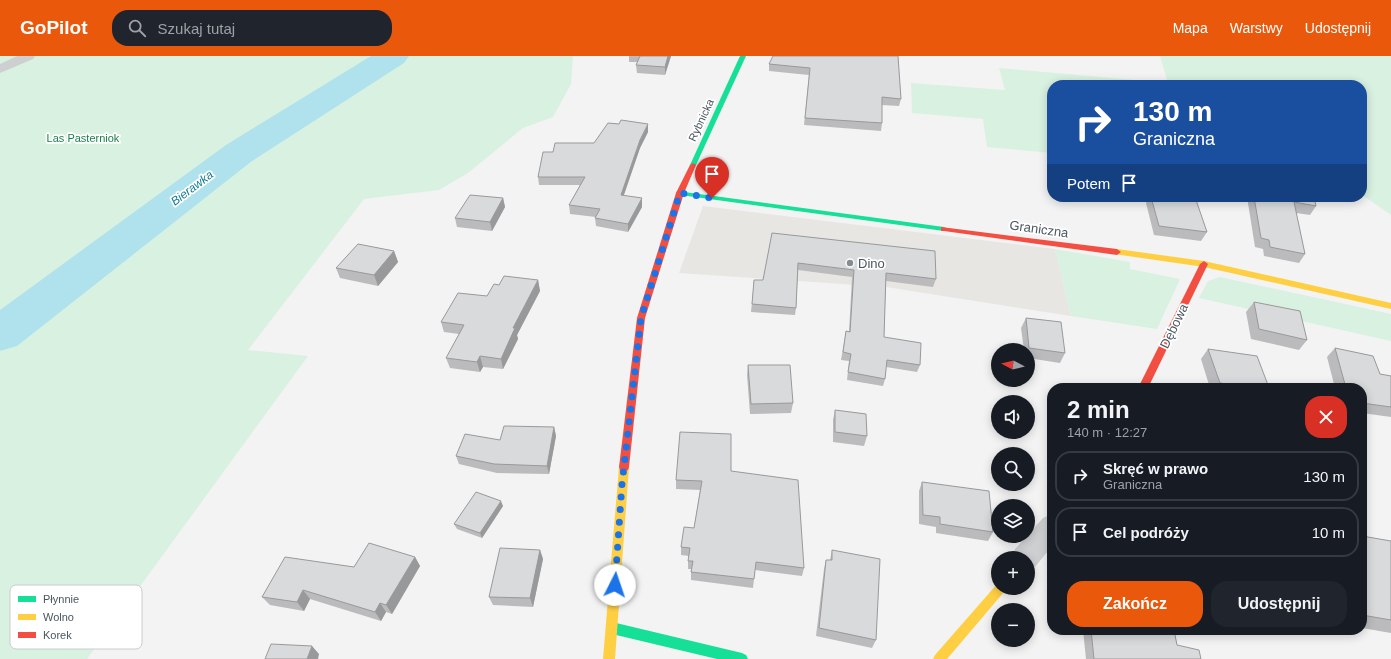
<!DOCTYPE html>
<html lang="pl">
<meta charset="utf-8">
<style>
body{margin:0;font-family:Helvetica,sans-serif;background:#20242c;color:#f1f3f6;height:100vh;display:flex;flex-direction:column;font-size:15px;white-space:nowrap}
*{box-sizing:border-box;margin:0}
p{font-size:13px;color:#9ea1a6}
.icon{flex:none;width:22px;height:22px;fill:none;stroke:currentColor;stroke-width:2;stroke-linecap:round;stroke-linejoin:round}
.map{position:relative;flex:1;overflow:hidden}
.sheet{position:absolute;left:1047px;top:327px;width:320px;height:252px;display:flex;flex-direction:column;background:#171b24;border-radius:16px;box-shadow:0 2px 10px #0003}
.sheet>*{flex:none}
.top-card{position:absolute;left:1047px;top:24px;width:320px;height:122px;border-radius:16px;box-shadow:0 2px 10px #0003;background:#1a4fa0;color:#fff;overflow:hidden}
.needle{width:26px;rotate:277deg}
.controls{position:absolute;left:991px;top:287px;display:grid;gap:8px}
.controls a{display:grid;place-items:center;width:44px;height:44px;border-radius:50%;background:#171b24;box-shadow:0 2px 10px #0003;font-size:20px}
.pin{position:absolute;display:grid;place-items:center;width:34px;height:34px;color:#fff;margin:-41px -17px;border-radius:50% 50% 50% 0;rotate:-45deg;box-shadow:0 0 4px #0007}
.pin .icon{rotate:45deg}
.me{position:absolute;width:44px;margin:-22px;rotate:4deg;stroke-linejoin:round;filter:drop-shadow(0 0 3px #0008)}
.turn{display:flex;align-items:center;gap:14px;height:84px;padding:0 20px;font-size:18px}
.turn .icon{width:52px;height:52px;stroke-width:2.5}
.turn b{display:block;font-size:28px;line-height:34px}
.then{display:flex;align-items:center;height:38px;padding:0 20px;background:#0003;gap:8px;font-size:15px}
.round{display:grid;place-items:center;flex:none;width:42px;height:42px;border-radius:16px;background:#20242c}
.overview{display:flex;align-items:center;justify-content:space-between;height:68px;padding:0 20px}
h1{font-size:24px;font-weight:600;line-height:30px}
.primary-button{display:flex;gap:8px;margin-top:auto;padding:8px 20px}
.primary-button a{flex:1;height:46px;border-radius:16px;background:#ea580c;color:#fff;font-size:16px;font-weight:600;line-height:46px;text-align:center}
.primary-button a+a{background:#20242c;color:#f1f3f6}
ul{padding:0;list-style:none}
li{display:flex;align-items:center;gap:12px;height:50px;margin:0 8px 6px;padding:0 12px;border:2px solid #363941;border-radius:16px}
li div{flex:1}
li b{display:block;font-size:15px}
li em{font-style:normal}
header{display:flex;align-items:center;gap:24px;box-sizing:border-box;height:56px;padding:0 20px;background:#ea580c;color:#fff}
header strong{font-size:19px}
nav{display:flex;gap:22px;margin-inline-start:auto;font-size:14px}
.search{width:280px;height:36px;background:#20242c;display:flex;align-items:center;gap:10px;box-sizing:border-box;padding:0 14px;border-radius:16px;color:#9ea1a6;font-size:15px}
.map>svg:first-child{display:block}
.commercial{fill:#e7e6e2}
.green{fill:#d9f1e1}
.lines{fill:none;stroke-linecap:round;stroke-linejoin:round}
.river{fill:#b0e2ed;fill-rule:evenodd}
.street{fill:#cdcfd1;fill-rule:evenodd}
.fast{fill:#16e098;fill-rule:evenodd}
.slow{fill:#ffcf43;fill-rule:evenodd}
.jam{fill:#f24e42;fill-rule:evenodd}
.wall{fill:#bbbbbd}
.shaded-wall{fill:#98999a}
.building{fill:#d9dadc;stroke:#98999a}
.route{stroke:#1a73e8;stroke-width:7;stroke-dasharray:0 12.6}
.poi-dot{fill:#858d93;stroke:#fff;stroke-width:1.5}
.labels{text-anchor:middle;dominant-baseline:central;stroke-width:3.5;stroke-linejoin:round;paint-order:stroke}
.far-street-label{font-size:11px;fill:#4a565f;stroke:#fff}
.far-park-label{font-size:11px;fill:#1b814b;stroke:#fff}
.far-water-label{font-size:12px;font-style:italic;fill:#117d94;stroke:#fff}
.street-label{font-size:13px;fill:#4a565f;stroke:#fff}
.poi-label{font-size:13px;fill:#4a565f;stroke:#fff;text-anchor:start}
.key{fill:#fff;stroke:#c9cccf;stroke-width:1}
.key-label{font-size:11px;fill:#4a565f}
</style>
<header>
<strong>GoPilot</strong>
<div class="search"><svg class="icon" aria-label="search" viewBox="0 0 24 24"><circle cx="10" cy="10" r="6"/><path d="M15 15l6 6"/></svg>Szukaj tutaj</div>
<nav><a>Mapa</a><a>Warstwy</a><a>Udostępnij</a></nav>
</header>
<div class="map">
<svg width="1391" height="603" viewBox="0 0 1391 603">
<rect width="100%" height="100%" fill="#f3f3f3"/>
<path class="commercial" d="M703 150 1055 193 1071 260 886 231 679 217Z"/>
<g class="green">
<path d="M0 0H573L571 28 553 61 523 72 468 117 439 134 364 143 248 294 308 300 87 603H0Z"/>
<path d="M1160 0H1391V159L1362 139V29H1052V97L987 91 983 63 912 57 911 27 1005 34 999 12 1168 27Z"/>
<path d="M1055 193 1130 206V213L1180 223 1157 273 1071 260Z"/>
<path d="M1220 221 1391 258V285L1199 242 1208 225Z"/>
</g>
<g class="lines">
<path class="river" d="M371 0H409L404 7 252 105 17 290 0 295V254L226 89Z"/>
<g class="street">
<path d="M17 0H35L33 3 0 17V8Z"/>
<path d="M1052 458V490L1035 511 1028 513V502H1011L1015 493 1043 462Z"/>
</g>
<g class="fast">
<path d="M740 0H746L696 109 693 111 691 110 690 109Z"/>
<path d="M677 135 944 171 948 173 944 175 680 139 676 137Z"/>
<path d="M612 566 742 597 746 599 748 603H717L612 578 608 576 606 572 608 568Z"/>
</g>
<g class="slow">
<path d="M1117 193 1204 205 1391 247V253L1204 211 1114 198 1113 196 1114 194Z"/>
<path d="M624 407 628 408 629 411 615 603H603L619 411 620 408Z"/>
<path d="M998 527V532H1006L1004 536 947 603H933L935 599Z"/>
</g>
<g class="jam">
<path d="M693 107 696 109 684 137 645 262 629 411 628 414 624 415 620 414 619 411 637 262 676 137 690 109Z"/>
<path d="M941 171 1117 193 1121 196 1117 199 944 175H941Z"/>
<path d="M1204 205 1208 208 1148 332H1138L1200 208Z"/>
</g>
</g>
<g class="wall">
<path d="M629 0H671L665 19 637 17 636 9 638 6H629Z"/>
<path d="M898 0 901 43 899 50 882 49V67L881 75 804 69 809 19 769 15V8Z"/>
<path d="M619 68H648V76L640 92 624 139 642 151 628 176 596 170 595 162 596 161 570 158 569 149 580 129H539L538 121 553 96 594 87Z"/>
<path d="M1149 141H1171L1207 176 1201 185 1154 179 1146 147Z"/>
<path d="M1247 141H1314L1316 150 1310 159 1296 157 1305 198 1299 207 1264 200 1263 193 1255 191Z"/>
<path d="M503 142 505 151 492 175 457 171 455 162Z"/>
<path d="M772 177 936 223 933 231 886 225 884 281 920 309 917 316 886 311 885 323 883 330 847 324 849 305 841 304 846 275H849L852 221 798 214 796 252 795 259 751 256 754 224H763Z"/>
<path d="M394 195 398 206 378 230 340 222 336 212Z"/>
<path d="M538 224 540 235 517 279 518 283 503 313 483 311 480 316 450 312 446 302 459 278 444 276 441 266 487 240 499 229Z"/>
<path d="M1254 246 1307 284 1299 294 1251 283 1246 256Z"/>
<path d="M1026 262 1065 297 1060 307 1028 302V294H1024L1021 272Z"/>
<path d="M1335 292 1380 318 1391 320V361L1362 357V332H1335L1327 301Z"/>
<path d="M1208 293 1268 329 1281 332H1210L1201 303Z"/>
<path d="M748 309 793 347 791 357 750 358 747 319Z"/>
<path d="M835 354 867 380 864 390 833 386V364Z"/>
<path d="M554 371 556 380 549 418 497 417 459 408 456 400 500 384Z"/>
<path d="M731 415 804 512 802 520 755 514 753 532 691 524V513H688V505L689 500 681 499V491L694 472 700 434 676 433V424Z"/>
<path d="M922 426 993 476 988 485 936 477V471L919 468V435Z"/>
<path d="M503 450 482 482 457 473 454 468Z"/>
<path d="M1362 480 1391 485V577L1362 572Z"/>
<path d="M540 494 543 503 533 551 493 549 489 541Z"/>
<path d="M832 494 876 584 872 592 816 580 824 513 826 504H830Z"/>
<path d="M415 501 420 510 392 558 386 556 381 565 310 543 304 555 270 549 262 541 354 511Z"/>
<path d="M1083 574H1174L1177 589 1201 603H1086Z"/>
</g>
<g class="shaded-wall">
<path d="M668 0H671L665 19V11Z"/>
<path d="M648 68V76L640 92 621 147V139L640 84Z"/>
<path d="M503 142 505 151 492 175 490 166Z"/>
<path d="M642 142V151L628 176V168Z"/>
<path d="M394 195 398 206 378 230 374 219Z"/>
<path d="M538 224 540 235 517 279 518 283 503 313 501 303 513 272Z"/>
<path d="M480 300 483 311 480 316 477 306Z"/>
<path d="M554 371 556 380 549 418 547 410Z"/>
<path d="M501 445 503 450 482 482 480 477Z"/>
<path d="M540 494 543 503 533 551 530 542Z"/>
<path d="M415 501 420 510 392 558 386 549Z"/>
<path d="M303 534 310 543 304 555 297 546Z"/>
<path d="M380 547 386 556 381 565 375 556Z"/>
<path d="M312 590 319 598 318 603H307Z"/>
</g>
<g class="building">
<path d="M640 0H668L665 11 636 9Z"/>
<path d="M773 0H898L901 43 882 41V67L805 62 810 12 769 8Z"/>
<path d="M621 64 648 68 640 84 621 139 642 142 628 168 595 162 600 153 569 149 585 121H538L543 96H553L555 87H594L608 67 619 68Z"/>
<path d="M470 139 503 142 490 166 455 162Z"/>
<path d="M1151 141H1171L1196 144 1207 176 1159 170Z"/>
<path d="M1254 141H1314L1316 150 1294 146 1305 198 1270 191 1269 184 1261 182Z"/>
<path d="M772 177 935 195 936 223 886 217 884 281 921 287 920 309 887 304 885 323 848 316 851 298 843 296 846 275 850 276 854 214 798 207 796 252 752 248 754 224H763Z"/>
<path d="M358 188 394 195 374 219 336 212Z"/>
<path d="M504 220 538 224 513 272H515L501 303 480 300 477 306 446 302 464 269 441 266 458 237 487 240 494 228 499 229Z"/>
<path d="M1254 246 1300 255 1307 284 1259 273Z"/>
<path d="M1026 262 1061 266 1065 297 1029 292Z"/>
<path d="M1335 292 1373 300 1380 318 1391 320V351L1362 347V332H1346Z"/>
<path d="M1208 293 1257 300 1268 329 1281 331V332H1234L1233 329 1220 327Z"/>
<path d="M748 309H790L793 347 751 348Z"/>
<path d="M835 354 866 358 867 380 835 376Z"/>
<path d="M504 370 554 371 547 410 494 408 456 400 465 378 500 384Z"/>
<path d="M680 376 731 378V415L798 424 804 512 756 506 754 523 691 516 693 505H688L690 492 681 491 684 471 694 472 702 425 676 424Z"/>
<path d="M922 426 989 435 993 476 940 468V461L923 459Z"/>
<path d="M476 436 501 445 480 477 454 468Z"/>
<path d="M1362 480 1391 485V564L1362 559Z"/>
<path d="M369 487 415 501 386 549 380 547 375 556 303 534 297 546 262 541 285 501 354 511Z"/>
<path d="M500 492 540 494 530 542 489 541Z"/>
<path d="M832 494 880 503 876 584 819 572 826 504H832Z"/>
<path d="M1091 574H1174L1177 589 1199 594 1201 603H1094Z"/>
<path d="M271 588 312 590 307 603H265Z"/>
</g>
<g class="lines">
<path class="route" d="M615 529 622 428 641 262 680 137 712 142"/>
</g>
<circle class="poi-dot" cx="850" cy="207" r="4"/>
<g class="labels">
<g class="far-street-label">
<text transform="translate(701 64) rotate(-65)">Rybnicka</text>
</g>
<g class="far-park-label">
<text x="83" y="82">Las Pasterniok</text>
</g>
<g class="far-water-label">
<text transform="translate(192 132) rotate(-37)">Bierawka</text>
</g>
<g class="street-label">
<text transform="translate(1039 173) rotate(8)">Graniczna</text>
<text transform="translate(1174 270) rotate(-64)">Dębowa</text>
</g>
<g class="poi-label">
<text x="858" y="207">Dino</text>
</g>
</g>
<rect x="10" y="529" width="132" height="64" rx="6" class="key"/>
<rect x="18" y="540" width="18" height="6" fill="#16e098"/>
<rect x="18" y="558" width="18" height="6" fill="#ffcf43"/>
<rect x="18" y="576" width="18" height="6" fill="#f24e42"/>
<g class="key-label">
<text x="43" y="547">Płynnie</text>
<text x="43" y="565">Wolno</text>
<text x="43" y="583">Korek</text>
</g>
</svg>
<div class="controls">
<a><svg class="needle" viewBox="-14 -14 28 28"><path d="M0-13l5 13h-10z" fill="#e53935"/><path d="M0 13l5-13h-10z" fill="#9ea1a6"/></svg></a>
<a><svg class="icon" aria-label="sound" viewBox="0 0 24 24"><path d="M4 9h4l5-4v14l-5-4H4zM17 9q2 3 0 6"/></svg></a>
<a><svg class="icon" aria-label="search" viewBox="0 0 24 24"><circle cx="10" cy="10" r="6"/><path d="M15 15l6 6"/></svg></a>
<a><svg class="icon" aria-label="layers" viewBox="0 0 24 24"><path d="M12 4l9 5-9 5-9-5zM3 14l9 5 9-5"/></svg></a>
<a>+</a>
<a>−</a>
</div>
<div class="pin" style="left:712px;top:142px;background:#d93025"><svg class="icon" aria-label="arrive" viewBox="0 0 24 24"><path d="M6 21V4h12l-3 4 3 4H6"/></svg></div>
<svg class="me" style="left:615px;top:529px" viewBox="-20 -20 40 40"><circle r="19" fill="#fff"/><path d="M0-13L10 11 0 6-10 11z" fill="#1a73e8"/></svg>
<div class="top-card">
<div class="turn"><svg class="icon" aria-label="right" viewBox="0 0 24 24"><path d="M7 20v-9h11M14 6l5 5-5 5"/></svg><div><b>130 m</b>Graniczna</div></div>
<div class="then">Potem<svg class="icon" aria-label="arrive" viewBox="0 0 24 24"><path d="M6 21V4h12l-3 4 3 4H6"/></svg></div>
</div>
<section class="sheet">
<div class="overview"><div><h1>2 min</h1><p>140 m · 12:27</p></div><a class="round" style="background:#d93025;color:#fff"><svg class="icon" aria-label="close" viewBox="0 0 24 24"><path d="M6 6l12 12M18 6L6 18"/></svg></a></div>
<ul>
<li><svg class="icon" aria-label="right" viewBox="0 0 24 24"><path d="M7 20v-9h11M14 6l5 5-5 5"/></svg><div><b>Skręć w prawo</b><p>Graniczna</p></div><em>130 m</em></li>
<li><svg class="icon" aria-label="arrive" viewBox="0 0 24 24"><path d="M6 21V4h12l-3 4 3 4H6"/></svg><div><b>Cel podróży</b></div><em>10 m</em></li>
</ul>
<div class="primary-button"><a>Zakończ</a><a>Udostępnij</a></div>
</section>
</div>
